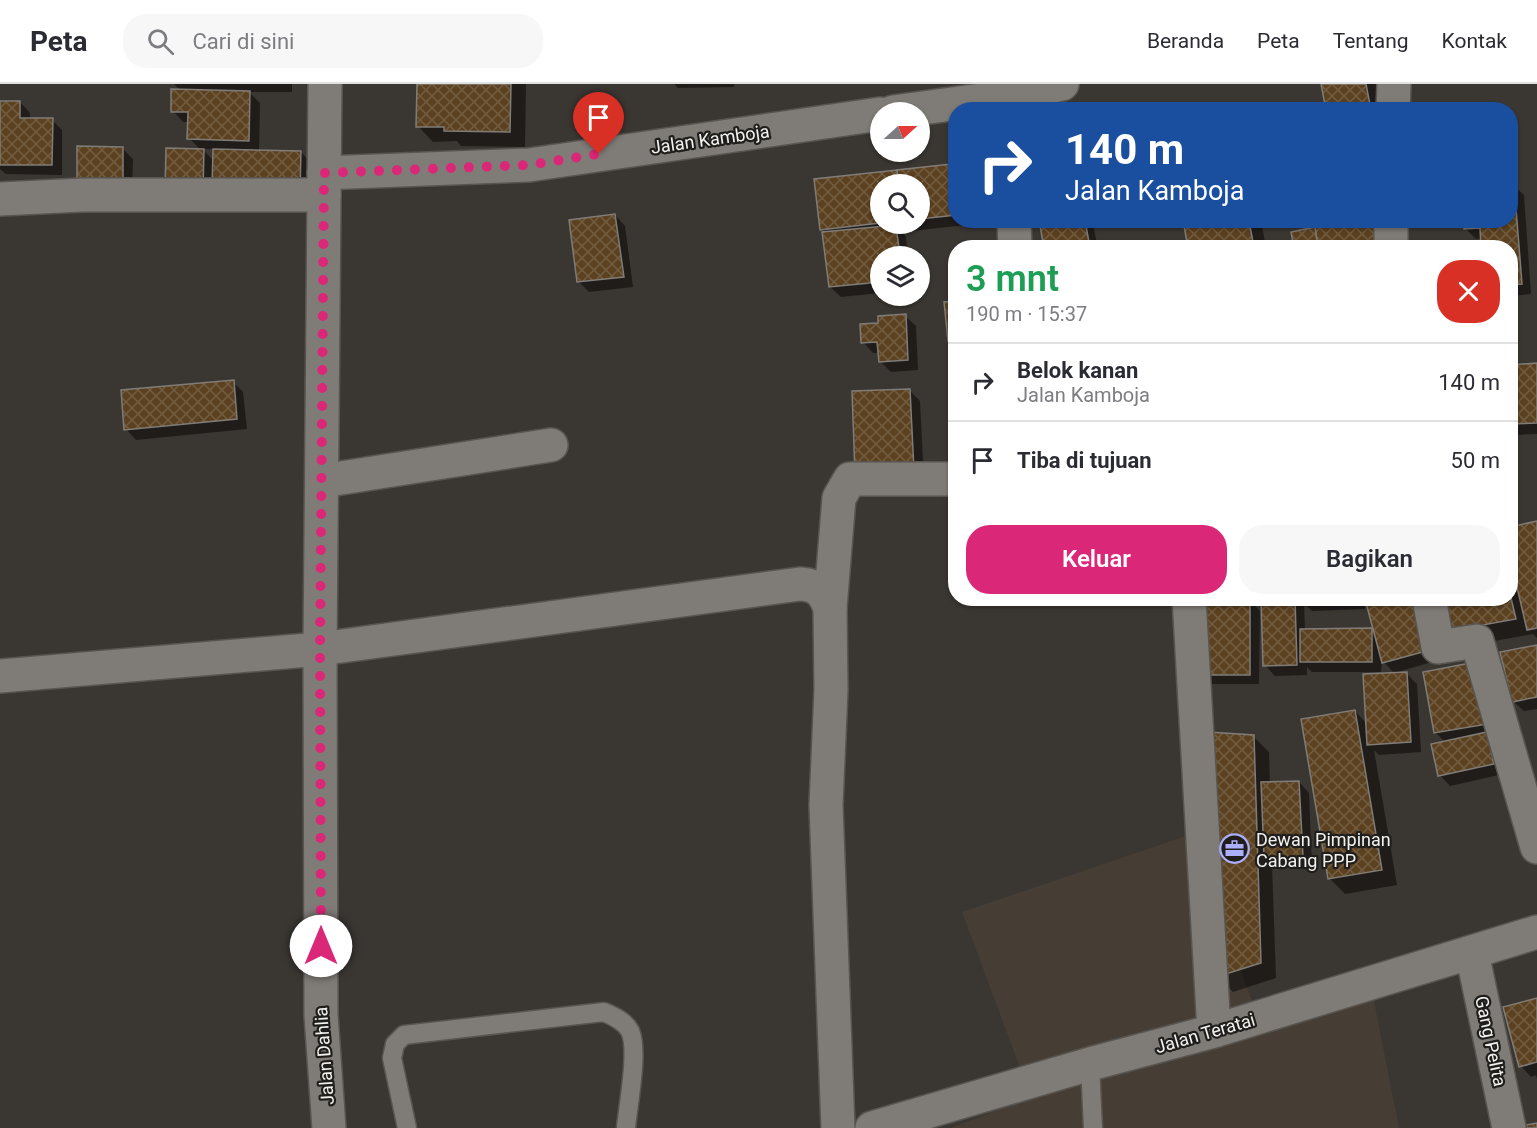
<!DOCTYPE html>
<html lang="id">
<meta charset="utf-8">
<style>
body{margin:0;font-family:Roboto,sans-serif;background:#f7f7f7;color:#2b2b33;height:100vh;display:flex;flex-direction:column;font-size:22px;white-space:nowrap}
*{box-sizing:border-box;margin:0}
p{font-size:20px;color:#7c7c81}
.icon{flex:none;width:33px;height:33px;fill:none;stroke:currentColor;stroke-width:2;stroke-linecap:round;stroke-linejoin:round}
.map{position:relative;flex:1;overflow:hidden}
.panel{position:absolute;left:948px;top:156px;width:570px;height:366px;display:flex;flex-direction:column;background:#fff;border-radius:24px;box-shadow:0 2px 4px #0004}
.panel>*{flex:none}
.banner{position:absolute;left:948px;top:18px;width:570px;height:126px;border-radius:24px;box-shadow:0 2px 4px #0004;background:#1a4fa0;color:#fff;overflow:hidden}
.needle{width:39px;rotate:69deg}
.tools{position:absolute;left:870px;top:18px;display:grid;gap:12px}
.tools a{display:grid;place-items:center;width:60px;height:60px;border-radius:50%;background:#fff;box-shadow:0 2px 4px #0004;font-size:30px}
.pin{position:absolute;display:grid;place-items:center;width:51px;height:51px;color:#fff;margin:-62px -26px;border-radius:50% 50% 50% 0;rotate:-45deg;box-shadow:0 0 6px #0007}
.pin .icon{rotate:45deg}
.me{position:absolute;width:66px;margin:-33px;rotate:0deg;stroke-linejoin:round;filter:drop-shadow(0 0 4px #0008)}
.turn{display:flex;align-items:center;gap:21px;height:126px;padding:0 18px;font-size:27px}
.turn .icon{width:78px;height:78px;stroke-width:2.5}
.turn b{display:block;font-size:42px;line-height:51px}
.round{display:grid;place-items:center;flex:none;width:63px;height:63px;border-radius:24px;background:#f7f7f7}
.head{display:flex;align-items:center;justify-content:space-between;height:102px;padding:0 18px}
h1{font-size:36px;font-weight:600;line-height:45px;color:#1e9e55}
.cta{display:flex;gap:12px;margin-top:auto;padding:12px 18px}
.cta a{flex:1;height:69px;border-radius:24px;background:#db2777;color:#fff;font-size:24px;font-weight:600;line-height:69px;text-align:center}
.cta a+a{background:#f7f7f7;color:#2b2b33}
ul{padding:0;list-style:none}
li{display:flex;align-items:center;gap:18px;height:78px;padding:0 18px;border-top:2px solid #e1e1e2}
li div{flex:1}
li b{display:block;font-size:22px}
li em{font-style:normal}
header{display:flex;align-items:center;gap:36px;box-sizing:border-box;height:84px;padding:0 30px;background:#fff;border-bottom:2px solid #e1e1e2}
header strong{font-size:28px}
nav{display:flex;gap:33px;margin-inline-start:auto;font-size:21px}
.search{width:420px;height:54px;background:#f7f7f7;display:flex;align-items:center;gap:15px;box-sizing:border-box;padding:0 21px;border-radius:24px;color:#7c7c81;font-size:22px}
.map>svg:first-child{display:block}
.built{fill:#463e35}
.shadow{fill:#0007;fill-rule:evenodd}
.building{fill:url(#building-cross-hatch);stroke:#807c77;stroke-width:1.5}
.lines{fill:none;stroke-linecap:round;stroke-linejoin:round}
.lane-casing{stroke:#585551;stroke-width:21}
.street-casing{stroke:#585551;stroke-width:36}
.secondary-casing{stroke:#585551;stroke-width:36}
.lane{stroke:#7f7b77;stroke-width:18}
.street{stroke:#7f7b77;stroke-width:33}
.secondary{stroke:#7f7b77;stroke-width:33}
.route{stroke:#db2777;stroke-width:10;stroke-dasharray:0 18}
.labels{text-anchor:middle;dominant-baseline:central;stroke-width:4.5;stroke-linejoin:round;paint-order:stroke}
.street-label{font-size:18px;fill:#f3f1ee;stroke:#201e1c}
.poi-label{font-size:18px;fill:#f3f1ee;stroke:#201e1c;text-anchor:start}
</style>
<header>
<strong>Peta</strong>
<div class="search"><svg class="icon" aria-label="search" viewBox="0 0 24 24"><circle cx="10" cy="10" r="6"/><path d="M15 15l6 6"/></svg>Cari di sini</div>
<nav><a>Beranda</a><a>Peta</a><a>Tentang</a><a>Kontak</a></nav>
</header>
<div class="map">
<svg width="1537" height="1044" viewBox="0 0 1537 1044">
<defs>
<pattern id="building-cross-hatch" width="8" height="8" patternUnits="userSpaceOnUse" patternTransform="scale(1.5)"><rect width="8" height="8" fill="#5b4120"/><path d="M0 0l8 8M0 8l8-8" fill="none" stroke="#735d41"/></pattern>
</defs>
<rect width="100%" height="100%" fill="#3a3632"/>
<path class="built" d="M1192 750 1257 931 1369 892 1399 1044H951L1031 1013 962 828Z"/>
<g class="shadow">
<path d="M174 0H292V8H249L260 19 259 67 301 68 311 79 310 116H177L201 66 189 54V38H183L173 27 180 6ZM202 65H214V77Z"/>
<path d="M418 0H526L525 63 461 62 457 57 433 58 418 42Z"/>
<path d="M674 0H734V3L678 4Z"/>
<path d="M1323 0H1378L1382 26H1327Z"/>
<path d="M20 18 30 29V36H52L62 46V91L6 90 0 85V19Z"/>
<path d="M122 64 133 75 132 109 89 108Z"/>
<path d="M950 81 956 87V136H966V141L902 148 906 153 908 172H880V209L841 213 830 203 816 96ZM880 100H920V140H880Z"/>
<path d="M1513 101 1524 111 1531 210 1510 212V164L1482 154 1476 155 1465 144 1510 136Z"/>
<path d="M615 131 625 142 633 203 589 208 578 197Z"/>
<path d="M1040 136H1092L1098 164H1045Z"/>
<path d="M1184 136H1261L1266 164H1190Z"/>
<path d="M905 232 916 242 918 286 891 288 880 277V269H873L863 258 880 240Z"/>
<path d="M1537 281V350L1516 351 1510 345V282Z"/>
<path d="M233 298 243 308 247 345 136 356 126 345Z"/>
<path d="M910 307 920 317 924 397 867 399Z"/>
<path d="M1537 438V554L1533 550 1467 562 1451 546 1510 514V444Z"/>
<path d="M1262 514H1297L1302 520V514H1365V525L1312 527 1304 519 1305 546H1371L1376 551 1367 516 1374 514H1423L1439 576 1394 589 1382 576 1381 588H1312L1307 583V591L1275 592 1265 581Z"/>
<path d="M1249 516 1260 527 1259 600H1212L1201 590Z"/>
<path d="M1537 563V625L1524 627 1513 617Z"/>
<path d="M1475 580 1503 690 1450 702 1440 691 1446 659 1436 649Z"/>
<path d="M1406 589 1417 600 1421 668 1379 671 1374 666 1397 801 1345 810 1329 794 1355 627 1367 640Z"/>
<path d="M1253 652 1269 668 1270 699 1299 698 1309 709 1312 783 1276 784 1272 781 1276 894 1233 908 1218 892Z"/>
<path d="M1537 915V995L1536 991 1531 993 1521 982Z"/>
</g>
<g class="building">
<path d="M417 0H511L510 48 444 47V43H416Z"/>
<path d="M1321 0H1366L1371 26H1326Z"/>
<path d="M171 5 250 7 249 57 187 55 188 28H171Z"/>
<path d="M0 17H20V34H53L52 81H0Z"/>
<path d="M77 62 123 63V99L77 98Z"/>
<path d="M166 64 204 65 203 107 165 106Z"/>
<path d="M213 65 301 67 300 106 212 103Z"/>
<path d="M951 80 956 131 920 135V100H898L897 86Z"/>
<path d="M897 86 898 100H880V139L820 146 814 95Z"/>
<path d="M1510 99H1514L1522 200 1510 201V164H1481L1480 144 1464 145 1463 136H1510Z"/>
<path d="M615 130 624 193 577 198 569 136Z"/>
<path d="M1039 136H1085L1090 164H1044Z"/>
<path d="M1183 136H1249L1254 164H1188Z"/>
<path d="M1353 136H1375L1380 164H1318L1315 143Z"/>
<path d="M896 141 900 172H880V198L829 203 822 148Z"/>
<path d="M1315 143 1318 164H1294L1291 148Z"/>
<path d="M956 217V256L948 257 944 218Z"/>
<path d="M906 230 908 276 879 278 877 258 861 259 860 240 878 239V232Z"/>
<path d="M1537 279V339L1510 340V281Z"/>
<path d="M234 296 237 335 124 346 121 306Z"/>
<path d="M910 305 914 387 855 390 852 307Z"/>
<path d="M1537 437V544L1527 546 1510 473V443Z"/>
<path d="M1510 510 1516 535 1450 547 1443 514H1510Z"/>
<path d="M1200 514 1250 515V591H1200Z"/>
<path d="M1261 514H1295L1297 581 1263 582Z"/>
<path d="M1300 514H1355V515L1300 517Z"/>
<path d="M1417 514 1430 566 1382 579 1365 515Z"/>
<path d="M1372 544V578H1300V545Z"/>
<path d="M1537 561V613L1512 618 1500 568Z"/>
<path d="M1476 578 1488 640 1434 649 1423 588Z"/>
<path d="M1407 588 1411 658 1367 661 1363 590Z"/>
<path d="M1355 626 1382 786 1328 795 1301 635Z"/>
<path d="M1208 648 1254 651 1261 879 1216 893Z"/>
<path d="M1487 648 1494 680 1438 692 1431 660Z"/>
<path d="M1299 697 1303 773 1264 774 1261 698Z"/>
<path d="M1537 914V978L1519 983 1503 923Z"/>
<path d="M1537 1039V1044H1527L1526 1041Z"/>
</g>
<g class="lines">
<defs>
<g id="lane">
<path d="M1090 980 1093 1044"/>
<path d="M407 1044 392 974 395 960 404 951 604 928C613 932 625 937 630 947 639 966 628 1021 626 1044"/>
</g>
<g id="street">
<path d="M1393 26 1394 0"/>
<path d="M893 28 1011 12 1062 0"/>
<path d="M324 89 529 81 880 30"/>
<path d="M0 115 82 111H324"/>
<path d="M1014 136 1015 164"/>
<path d="M1391 164V136"/>
<path d="M322 397 551 361"/>
<path d="M1189 514 1214 947"/>
<path d="M1429 514 1438 563 1477 557 1537 763"/>
<path d="M0 592 320 565 800 500C818 501 824 508 830 524"/>
<path d="M1472 869 1509 1044"/>
<path d="M838 1044 826 721 831 606 830 524 839 414 850 395H956"/>
</g>
<g id="secondary">
<path d="M325 0 320 565 321 931 329 1044"/>
<path d="M872 1044 1090 980 1214 947 1537 848"/>
</g>
</defs>
<use href="#lane" class="lane-casing"/>
<use href="#street" class="street-casing"/>
<use href="#secondary" class="secondary-casing"/>
<use href="#lane" class="lane"/>
<use href="#street" class="street"/>
<use href="#secondary" class="secondary"/>
</g>
<g class="lines">
<path class="route" d="M321 862 320 565 324 89 529 81 599 70"/>
</g>
<defs>
<symbol id="office-ring" viewBox="-11 -11 22 22"><circle r="9.5" fill="#201e1c" stroke="#acaffb" stroke-width="1.5"/><path d="M-6-3h4V-5.5h4V-3h4V5H-6ZM-1-4.5V-3h2v-1.5ZM-6 0V1H6V0Z" fill="#acaffb"/></symbol>
</defs>
<g fill-rule="evenodd">
<use href="#office-ring" x="1218" y="748" width="33" height="33"/>
</g>
<g class="labels">
<g class="street-label">
<text transform="translate(710 55) rotate(-8)">Jalan Kamboja</text>
<text transform="translate(1205 949) rotate(-16)">Jalan Teratai</text>
<text transform="translate(1491 957) rotate(78)">Gang Pelita</text>
<text transform="translate(324 972) rotate(-94)">Jalan Dahlia</text>
</g>
<g class="poi-label">
<text x="1256" y="755">Dewan Pimpinan<tspan x="1256" dy="21">Cabang PPP</tspan></text>
</g>
</g>
</svg>
<div class="tools">
<a><svg class="needle" viewBox="-14 -14 28 28"><path d="M0-13l5 13h-10z" fill="#e53935"/><path d="M0 13l5-13h-10z" fill="#7c7c81"/></svg></a>
<a><svg class="icon" aria-label="search" viewBox="0 0 24 24"><circle cx="10" cy="10" r="6"/><path d="M15 15l6 6"/></svg></a>
<a><svg class="icon" aria-label="layers" viewBox="0 0 24 24"><path d="M12 4l9 5-9 5-9-5zM3 14l9 5 9-5"/></svg></a>
</div>
<div class="pin" style="left:599px;top:70px;background:#d93025"><svg class="icon" aria-label="arrive" viewBox="0 0 24 24"><path d="M6 21V4h12l-3 4 3 4H6"/></svg></div>
<svg class="me" style="left:321px;top:862px" viewBox="-20 -20 40 40"><circle r="19" fill="#fff"/><path d="M0-13L10 11 0 6-10 11z" fill="#db2777"/></svg>
<div class="banner">
<div class="turn"><svg class="icon" aria-label="right" viewBox="0 0 24 24"><path d="M7 20v-9h11M14 6l5 5-5 5"/></svg><div><b>140 m</b>Jalan Kamboja</div></div>
</div>
<section class="panel">
<div class="head"><div><h1>3 mnt</h1><p>190 m · 15:37</p></div><a class="round" style="background:#d93025;color:#fff"><svg class="icon" aria-label="close" viewBox="0 0 24 24"><path d="M6 6l12 12M18 6L6 18"/></svg></a></div>
<ul>
<li><svg class="icon" aria-label="right" viewBox="0 0 24 24"><path d="M7 20v-9h11M14 6l5 5-5 5"/></svg><div><b>Belok kanan</b><p>Jalan Kamboja</p></div><em>140 m</em></li>
<li><svg class="icon" aria-label="arrive" viewBox="0 0 24 24"><path d="M6 21V4h12l-3 4 3 4H6"/></svg><div><b>Tiba di tujuan</b></div><em>50 m</em></li>
</ul>
<div class="cta"><a>Keluar</a><a>Bagikan</a></div>
</section>
</div>
